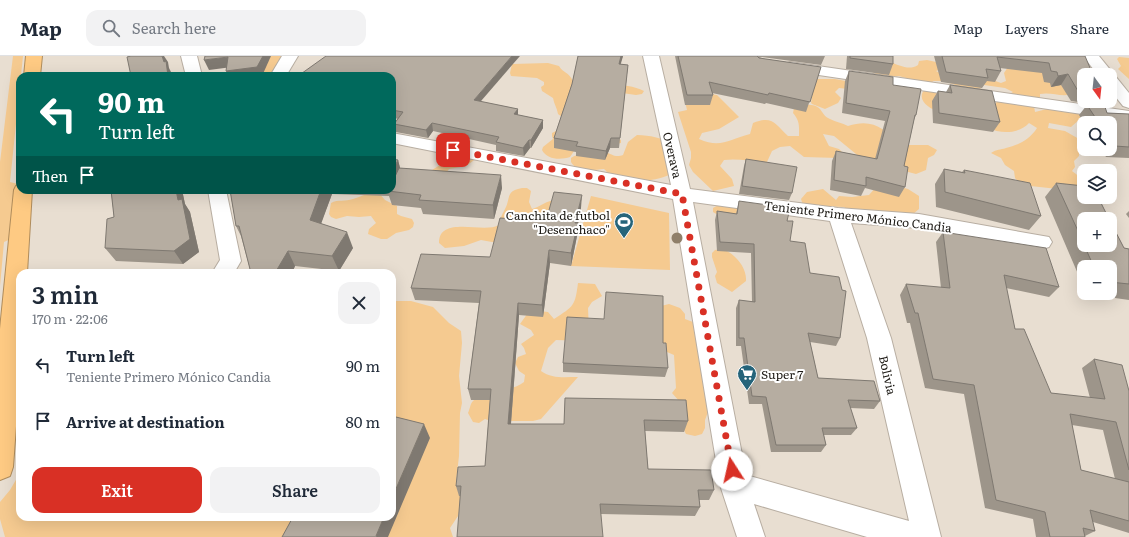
<!DOCTYPE html>
<meta charset="utf-8">
<style>
body{margin:0;font-family:Literata,serif;background:#f2f2f3;color:#1f2937;height:100vh;display:flex;flex-direction:column;font-size:15px;white-space:nowrap}
*{box-sizing:border-box;margin:0}
p{font-size:13px;color:#747a83}
.icon{flex:none;width:22px;height:22px;fill:none;stroke:currentColor;stroke-width:2;stroke-linecap:round;stroke-linejoin:round}
.map{position:relative;flex:1;overflow:hidden}
.drawer{position:absolute;left:16px;top:213px;width:380px;height:252px;display:flex;flex-direction:column;background:#fff;border-radius:12px;box-shadow:0 4px 16px #0002}
.drawer>*{flex:none}
.banner{position:absolute;left:16px;top:16px;width:380px;height:122px;border-radius:12px;box-shadow:0 4px 16px #0002;background:#00695c;color:#fff;overflow:hidden}
.needle{width:26px;rotate:165deg}
.tools{position:absolute;left:1077px;top:12px;display:grid;gap:8px}
.tools a{display:grid;place-items:center;width:40px;height:40px;border-radius:8px;background:#fff;box-shadow:0 4px 16px #0002;font-size:20px}
.pin{position:absolute;display:grid;place-items:center;width:34px;height:34px;color:#fff;margin:-17px;border-radius:8px;box-shadow:0 2px 6px #0006}
.me{position:absolute;width:44px;margin:-22px;rotate:350deg;stroke-linejoin:round;filter:drop-shadow(0 0 3px #0008)}
.turn{display:flex;align-items:center;gap:14px;height:84px;padding:0 16px;font-size:18px}
.turn .icon{width:52px;height:52px;stroke-width:2.5}
.turn b{display:block;font-size:28px;line-height:34px}
.then{display:flex;align-items:center;height:38px;padding:0 16px;background:#0003;gap:8px;font-size:15px}
.round{display:grid;place-items:center;flex:none;width:42px;height:42px;border-radius:12px;background:#f2f2f3}
.summary{display:flex;align-items:center;justify-content:space-between;height:68px;padding:0 16px}
h1{font-size:24px;font-weight:600;line-height:30px}
.button{display:flex;gap:8px;margin-top:auto;padding:8px 16px}
.button a{flex:1;height:46px;border-radius:12px;background:#d93025;color:#fff;font-size:16px;font-weight:600;line-height:46px;text-align:center}
.button a+a{background:#f2f2f3;color:#1f2937}
ul{padding:0;list-style:none}
li{display:flex;align-items:center;gap:12px;height:56px;padding:0 16px}
li div{flex:1}
li b{display:block;font-size:15px}
li em{font-style:normal}
header{display:flex;align-items:center;gap:24px;box-sizing:border-box;height:56px;padding:0 20px;background:#fff;border-bottom:1px solid #e0e1e3}
header strong{font-size:19px}
nav{display:flex;gap:22px;margin-inline-start:auto;font-size:14px}
.search{width:280px;height:36px;background:#f2f2f3;display:flex;align-items:center;gap:10px;box-sizing:border-box;padding:0 14px;border-radius:12px;color:#747a83;font-size:15px}
.map>svg:first-child{display:block}
.green{fill:#f5ca90}
.lines{fill:none;stroke-linecap:round;stroke-linejoin:round}
.street-casing{stroke:#b8aea2;stroke-width:2}
.highway-casing{stroke:#af8c5c;stroke-width:2}
.street{fill:#fff;fill-rule:evenodd}
.highway{fill:#feca83;fill-rule:evenodd}
.tree{fill:#8f7f6a}
.wall{fill:#9d958a;fill-rule:evenodd}
.shaded-wall{fill:#7f7971}
.building{fill:#b6ada1;stroke:#7f7971}
.route{stroke:#d93025;stroke-width:7;stroke-dasharray:0 12.6}
.labels{text-anchor:middle;dominant-baseline:central;stroke-width:4;stroke-linejoin:round;paint-order:stroke}
.street-label{font-size:12px;fill:#1d1a15;stroke:#fff}
.poi-label{font-size:12px;fill:#1d1a15;stroke:#fff;text-anchor:end}
</style>
<header>
<strong>Map</strong>
<div class="search"><svg class="icon" aria-label="search" viewBox="0 0 24 24"><circle cx="10" cy="10" r="6"/><path d="M15 15l6 6"/></svg>Search here</div>
<nav><a>Map</a><a>Layers</a><a>Share</a></nav>
</header>
<div class="map">
<svg width="1129" height="481" viewBox="0 0 1129 481">
<rect width="100%" height="100%" fill="#e8ded1"/>
<g class="green">
<path d="M13 0H23L10 126 18 128 20 132 22 178 4 186 0 230V106Z"/>
<path d="M263 0H281L283 1V20H245Z"/>
<path d="M1040 0 1055 26 1063 30 1068 39C1058 40 1050 36 1040 38V43L1034 50 1035 56 1051 52 1080 58V63L1071 71 1049 67 1048 72 1065 75 1079 83V100L1074 105 1075 111 1072 115C1077 119 1084 123 1084 130L1058 133 1021 129 1015 122 1014 115 1005 109 1001 102 991 97C997 93 1000 94 1006 92 1019 89 1030 83 1037 72L1029 67C1019 78 1001 78 988 72L998 61 995 49 997 45 1013 36 1005 32 984 29 980 33 979 37 939 56C930 53 915 44 925 33L958 30 944 25H933L931 29 899 20 890 21 879 20 871 15 890 6C899 9 909 15 918 9L919 5 927 4 936 6 939 14 936 15 940 17 987 22 1001 27 1006 25 1004 17 1008 11Z"/>
<path d="M1119 1 1129 2V23L1118 13 1121 10 1117 3Z"/>
<path d="M548 7 559 10C563 17 568 15 573 25 595 30 625 25 644 35L642 38 636 39 615 36 562 61 558 58C557 52 554 48 553 42L542 35 541 31 544 29V26L537 22 511 20 510 17 512 8Z"/>
<path d="M815 23H835L851 26 848 33 839 32 835 36 841 42 838 47 825 53 812 48 811 47Z"/>
<path d="M682 33 717 39 739 61 719 73 702 77 699 83C721 93 729 83 750 78L753 67C773 59 775 68 788 80H799C799 70 800 65 793 57L794 52C802 50 811 46 819 52 823 56 824 61 830 63 836 66 842 67 848 70 872 62 884 72 900 89H928L937 94 934 99 928 102 926 114 916 118 861 104 856 98 834 80 823 78 829 90 839 93 845 99 838 102 804 101 790 90 780 91 772 95 767 106C753 106 739 102 724 104L720 110 732 123 734 130 713 135 693 116 689 109 691 102V96L678 56 687 54Z"/>
<path d="M556 75 617 82 621 84V87L574 95 570 101C561 104 547 104 542 94L543 91 553 83 552 80V77Z"/>
<path d="M637 79C691 80 702 122 640 125 631 126 618 125 610 119 608 118 607 115 604 113 594 114 577 117 571 106V102C578 97 597 94 605 96 612 98 615 102 623 99L628 86Z"/>
<path d="M458 94 477 102 466 110 449 113 444 120 432 114 440 109V102Z"/>
<path d="M897 130 908 133 919 140V153L913 158 856 160 844 151 803 149 801 143 807 136 823 133 836 144 839 140 852 141 869 139 876 131Z"/>
<path d="M522 132H527L531 135 529 146 532 153C540 151 547 144 556 144L551 159 533 160 528 162 527 166 499 186H492L481 184 464 190 445 192 439 187C439 159 484 178 499 169 500 162 502 159 505 153 511 142 505 135 522 132Z"/>
<path d="M377 135 385 144 397 150V158L401 160 412 163 414 167 413 171 409 174 396 177 387 183H381L368 178 369 173 376 167 371 160 359 161 347 160 336 163 331 161 329 158 331 147C338 143 345 146 353 143 361 141 369 136 377 135Z"/>
<path d="M591 140 669 157 670 214 571 210Z"/>
<path d="M722 147 761 159H718L713 156V152Z"/>
<path d="M721 193C734 196 747 211 746 225L732 236 717 227 715 220 717 216 712 201V197L715 194Z"/>
<path d="M578 227 595 228 602 240 592 246 588 252 589 275 586 285 556 284 548 292 541 315C552 323 564 321 578 321L541 363 533 365H511L499 368 485 363 479 367 473 366 468 357C470 353 470 348 473 345 483 333 511 337 524 326L525 319 519 315 515 307 518 301 526 298 524 292 521 288 534 279 531 274 520 268 530 254 548 256 554 263C574 250 575 250 578 227Z"/>
<path d="M392 245H411L433 251 449 267 461 275 462 287 459 320 462 347 460 357 459 400 456 426 463 444 458 460 450 472 453 481H5L0 463V446L10 434 20 417V461H392V349L395 336 392 335Z"/>
<path d="M669 248 680 252 685 258V263L693 266 712 345 705 364V372L702 378 695 380 686 378 683 372 680 346 672 337 676 332 674 299 667 296 663 291 661 250Z"/>
</g>
<g class="lines">
<defs>
<g id="street">
<path d="M181 0H197L202 20H186Z"/>
<path d="M282 0H298L286 20H270Z"/>
<path d="M643 0H659L690 133 838 152 919 158 1049 181 1052 186 1049 191 1042 193 919 172 851 167 891 282 941 481H867L754 448 765 481H737L720 429 673 143 392 87V77L671 129ZM693 146 830 165 867 282 909 465 746 419Z"/>
<path d="M1083 0H1099L1112 16 1113 20 1116 21 1129 37V52L1123 50 1110 34V19H1098Z"/>
<path d="M790 6 1129 55V65L785 14 782 11 785 8Z"/>
<path d="M208 134H226L241 205 234 217H212L220 204Z"/>
</g>
<g id="highway">
<path d="M26 0H42L40 20H24Z"/>
<path d="M20 128V134H32L27 217H20V316L13 411 10 420 0 424V273L14 134 16 130Z"/>
</g>
</defs>
<use href="#street" class="street-casing"/>
<use href="#highway" class="highway-casing"/>
<use href="#street" class="street"/>
<use href="#highway" class="highway"/>
</g>
<circle class="tree" cx="677" cy="182" r="5.5"/>
<g class="wall">
<path d="M578 0H623L620 8 628 9 619 92H610L605 104 576 100V96L554 92V82L572 28Z"/>
<path d="M675 0H825L821 9 762 1 759 2 821 11 806 56 766 47 765 48 712 37 713 39 710 49H685Z"/>
<path d="M847 0H893V8L889 19 846 13Z"/>
<path d="M934 0H1085L1084 19V45H1094L1092 48 1071 45 1061 29 1051 31 1050 27 1044 26 1042 17 1000 12 1001 15 995 26 987 25 982 32 941 26Z"/>
<path d="M849 15 893 29 916 59 914 64 904 110 905 131 899 141 865 132 861 140 830 134 832 105 836 95 875 103 885 65 842 57 845 25Z"/>
<path d="M392 20 480 46 518 53V59L543 64V72L531 92H530L524 100 496 95V89L433 75 428 82 396 76 394 68 398 63 392 61Z"/>
<path d="M950 29 1000 66 993 76 933 67 932 45 938 35 946 36Z"/>
<path d="M1087 49 1107 57 1129 58V102L1106 101 1101 93H1110V67H1084L1079 59Z"/>
<path d="M746 103 792 137 789 144 739 138 744 110Z"/>
<path d="M398 104 400 112 502 132 494 163 423 158 421 152 392 149 389 140 332 138 321 167 353 192 339 215 295 210 292 217H251L241 180 236 170 230 134H392Z"/>
<path d="M944 113 962 116 964 114 1041 160 1029 174 936 151 935 128Z"/>
<path d="M1056 127 1084 163V189H1110L1129 193V244L1087 238 1086 237H1110V211H1084V232L1045 141Z"/>
<path d="M111 134H182L185 148 190 156 199 196 183 208 116 205 105 192 114 161Z"/>
<path d="M739 145 787 165 790 185 810 217 840 282 836 290 810 286 818 322 880 345 874 353 850 352 857 372 851 379H824L826 389 821 396H771L762 348H749L741 290H736V252L739 244 752 246 751 197 717 195 715 164 717 155 736 158Z"/>
<path d="M581 152 578 168 577 180 571 210 550 207 543 261 519 259 511 368H564L565 342 688 365 684 376 645 375 648 413 714 434 709 444H699L700 451 695 460 601 458 459 440 456 430 485 410 490 344H471L468 333 479 247 415 244 411 232 490 201 546 165Z"/>
<path d="M1129 155V162L1126 158Z"/>
<path d="M943 176 1059 231 1049 241 1006 232 1015 273 1051 337 1090 342 1082 312 1094 303 1129 335V477L1093 466 1095 475 1085 480V481H1036L1033 463 985 452 964 338 925 332 910 267H907L900 239 906 228 941 232 936 186ZM1072 369 1103 374 1115 423 1081 414Z"/>
<path d="M604 263 663 287 668 312 665 321 563 316V307Z"/>
</g>
<g class="shaded-wall">
<path d="M162 0H164L168 6 169 12 173 20H168Z"/>
<path d="M263 0H271L262 20H228L226 15Z"/>
<path d="M512 0H520L475 52 474 44Z"/>
<path d="M621 0H623L618 18 619 8Z"/>
<path d="M228 1 232 11 209 14 204 4Z"/>
<path d="M1068 18 1061 29 1051 31 1058 20Z"/>
<path d="M518 53V61L514 58Z"/>
<path d="M543 64V72L531 92V84Z"/>
<path d="M432 67 433 75 428 82 426 74Z"/>
<path d="M611 82 610 92 605 104 606 95Z"/>
<path d="M529 84 530 92 524 100 523 92Z"/>
<path d="M398 104 402 120 392 134V116Z"/>
<path d="M501 119 502 132 494 163 493 149Z"/>
<path d="M176 134H182L185 148 190 156 199 196 183 208 174 195 178 144Z"/>
<path d="M321 134H330L332 138 317 179 310 164Z"/>
<path d="M582 139 581 152 578 168 577 180 571 210V197L575 167Z"/>
<path d="M347 176 353 192 339 215 332 200Z"/>
<path d="M549 194 550 207 543 261 542 249Z"/>
<path d="M288 195 295 210 292 217H275Z"/>
<path d="M518 247 519 259 510 379 508 368Z"/>
<path d="M424 368 430 382 388 481H376V480L384 461H392V442Z"/>
</g>
<g class="building">
<path d="M131 0H162L164 6 166 5 168 20H131L127 1Z"/>
<path d="M205 0H263L257 11 226 15 228 1 204 4Z"/>
<path d="M326 0H512L474 44 518 53 514 58 543 64 531 84H529L523 92 496 86 499 81 432 67 426 74 394 68 403 56 392 54V20H298Z"/>
<path d="M578 0H621L619 8 628 9 620 82H611L606 95 576 90 578 86 554 82 572 28Z"/>
<path d="M678 0H757L759 2 821 11 810 46 769 37 768 39 709 26 713 39H687Z"/>
<path d="M850 0H893V8L850 2Z"/>
<path d="M942 0H1085L1093 19H1084V35H1078L1068 18 1058 20 1057 16 1051 15 1049 7 997 1 1001 15 986 13 988 22 946 16Z"/>
<path d="M849 15 893 21V29L921 33 916 59H915L904 110 908 111 905 131 866 121V130L834 124 836 95 877 103 890 55 846 47Z"/>
<path d="M950 29 992 35 1000 66 939 57 938 35 952 37Z"/>
<path d="M1087 49 1105 51 1107 57 1129 58V91L1115 90 1110 83V67H1099Z"/>
<path d="M392 103 398 104 392 116Z"/>
<path d="M746 103 797 111 792 137 742 130Z"/>
<path d="M399 112 501 119 493 149 419 144 421 139 388 135 389 134H392V127Z"/>
<path d="M944 113 965 117 964 114 1030 127 1041 160 945 136Z"/>
<path d="M1056 127 1084 130V141H1098L1109 163H1084V188Z"/>
<path d="M111 134H176L178 144 182 143 190 183 174 195 105 192 107 163 114 161Z"/>
<path d="M230 134H321L310 164 347 176 332 200 288 195 275 217H251L239 170H236Z"/>
<path d="M554 136 582 139 575 167H578L571 197 549 194 542 249 518 247 508 368H564L565 342 686 344 688 365 644 364 648 413 711 414 714 434H698L700 451 600 448 603 481H457L461 430H456L458 411 485 410 491 333H468L481 235 411 232 421 198 490 201 500 162 546 165Z"/>
<path d="M739 145 790 152 787 165H793L790 185 805 187 810 217 839 221 842 234 846 235 840 282 808 277 818 322 874 325 880 345 848 344 857 372H822L826 389H776L766 341 752 340 744 282H739V244L755 246 754 188 720 186 717 155 737 158Z"/>
<path d="M1110 165 1124 192 1129 193V228L1110 226V211H1094L1084 189H1110Z"/>
<path d="M943 176 1046 192 1059 231 1004 219 1015 273H1024L1051 337 1105 343 1094 303 1122 309 1129 335V414L1116 366 1070 358 1081 414 1129 426V465L1090 454 1095 475 1083 472 1085 481H1050L1045 456 996 444 974 329 933 323 918 257H915L906 228 950 232Z"/>
<path d="M606 236 663 240V287H666L668 312 563 307 567 261 604 263Z"/>
<path d="M392 360 424 368 392 442Z"/>
<path d="M293 461H384L376 480 379 481H282Z"/>
</g>
<g class="lines">
<path class="route" d="M453 94 682 138 732 414"/>
</g>
<defs>
<symbol id="stadium-pin" viewBox="-11 -11 22 30"><path d="M0 17L-7.5 6A9.5 9.5 0 1 1 7.5 6Z" fill="#25647a" stroke="#fff"/><path d="M0-5a6.5 5 0 1 0 0 10a6.5 5 0 1 0 0-10ZM-3.5-1.8h7v3.6h-7Z" fill="#fff"/></symbol>
<symbol id="supermarket-pin" viewBox="-11 -11 22 30"><path d="M0 17L-7.5 6A9.5 9.5 0 1 1 7.5 6Z" fill="#25647a" stroke="#fff"/><path d="M-6-5.5h2.5l.6 2H6L4.5 2H-2.5L-4.4-4H-6ZM-1.5 3.2a1.3 1.3 0 1 0 .1 0ZM3 3.2a1.3 1.3 0 1 0 .1 0Z" fill="#fff"/></symbol>
</defs>
<g fill-rule="evenodd">
<use href="#stadium-pin" x="613" y="155" width="22" height="30"/>
<use href="#supermarket-pin" x="736" y="307" width="22" height="30"/>
</g>
<g class="labels">
<g class="street-label">
<text transform="translate(673 99) rotate(77)">Overava</text>
<text transform="translate(858 160) rotate(7)">Teniente Primero Mónico Candia</text>
<text transform="translate(888 319) rotate(77)">Bolivia</text>
</g>
<g class="poi-label">
<text x="610" y="159">Canchita de futbol<tspan x="610" dy="14">"Desenchaco"</tspan></text>
<text x="761" y="318" text-anchor="start">Super 7</text>
</g>
</g>
</svg>
<div class="tools">
<a><svg class="needle" viewBox="-14 -14 28 28"><path d="M0-13l5 13h-10z" fill="#e53935"/><path d="M0 13l5-13h-10z" fill="#747a83"/></svg></a>
<a><svg class="icon" aria-label="search" viewBox="0 0 24 24"><circle cx="10" cy="10" r="6"/><path d="M15 15l6 6"/></svg></a>
<a><svg class="icon" aria-label="layers" viewBox="0 0 24 24"><path d="M12 4l9 5-9 5-9-5zM3 14l9 5 9-5"/></svg></a>
<a>+</a>
<a>−</a>
</div>
<div class="pin" style="left:453px;top:94px;background:#d93025"><svg class="icon" aria-label="arrive" viewBox="0 0 24 24"><path d="M6 21V4h12l-3 4 3 4H6"/></svg></div>
<svg class="me" style="left:732px;top:414px" viewBox="-20 -20 40 40"><circle r="19" fill="#fff"/><path d="M0-13L10 11 0 6-10 11z" fill="#d93025"/></svg>
<div class="banner">
<div class="turn"><svg class="icon" aria-label="left" viewBox="0 0 24 24"><path d="M17 20v-9H6M10 6l-5 5 5 5"/></svg><div><b>90 m</b>Turn left</div></div>
<div class="then">Then<svg class="icon" aria-label="arrive" viewBox="0 0 24 24"><path d="M6 21V4h12l-3 4 3 4H6"/></svg></div>
</div>
<section class="drawer">
<div class="summary"><div><h1>3 min</h1><p>170 m · 22:06</p></div><a class="round"><svg class="icon" aria-label="close" viewBox="0 0 24 24"><path d="M6 6l12 12M18 6L6 18"/></svg></a></div>
<ul>
<li><svg class="icon" aria-label="left" viewBox="0 0 24 24"><path d="M17 20v-9H6M10 6l-5 5 5 5"/></svg><div><b>Turn left</b><p>Teniente Primero Mónico Candia</p></div><em>90 m</em></li>
<li><svg class="icon" aria-label="arrive" viewBox="0 0 24 24"><path d="M6 21V4h12l-3 4 3 4H6"/></svg><div><b>Arrive at destination</b></div><em>80 m</em></li>
</ul>
<div class="button"><a>Exit</a><a>Share</a></div>
</section>
</div>
